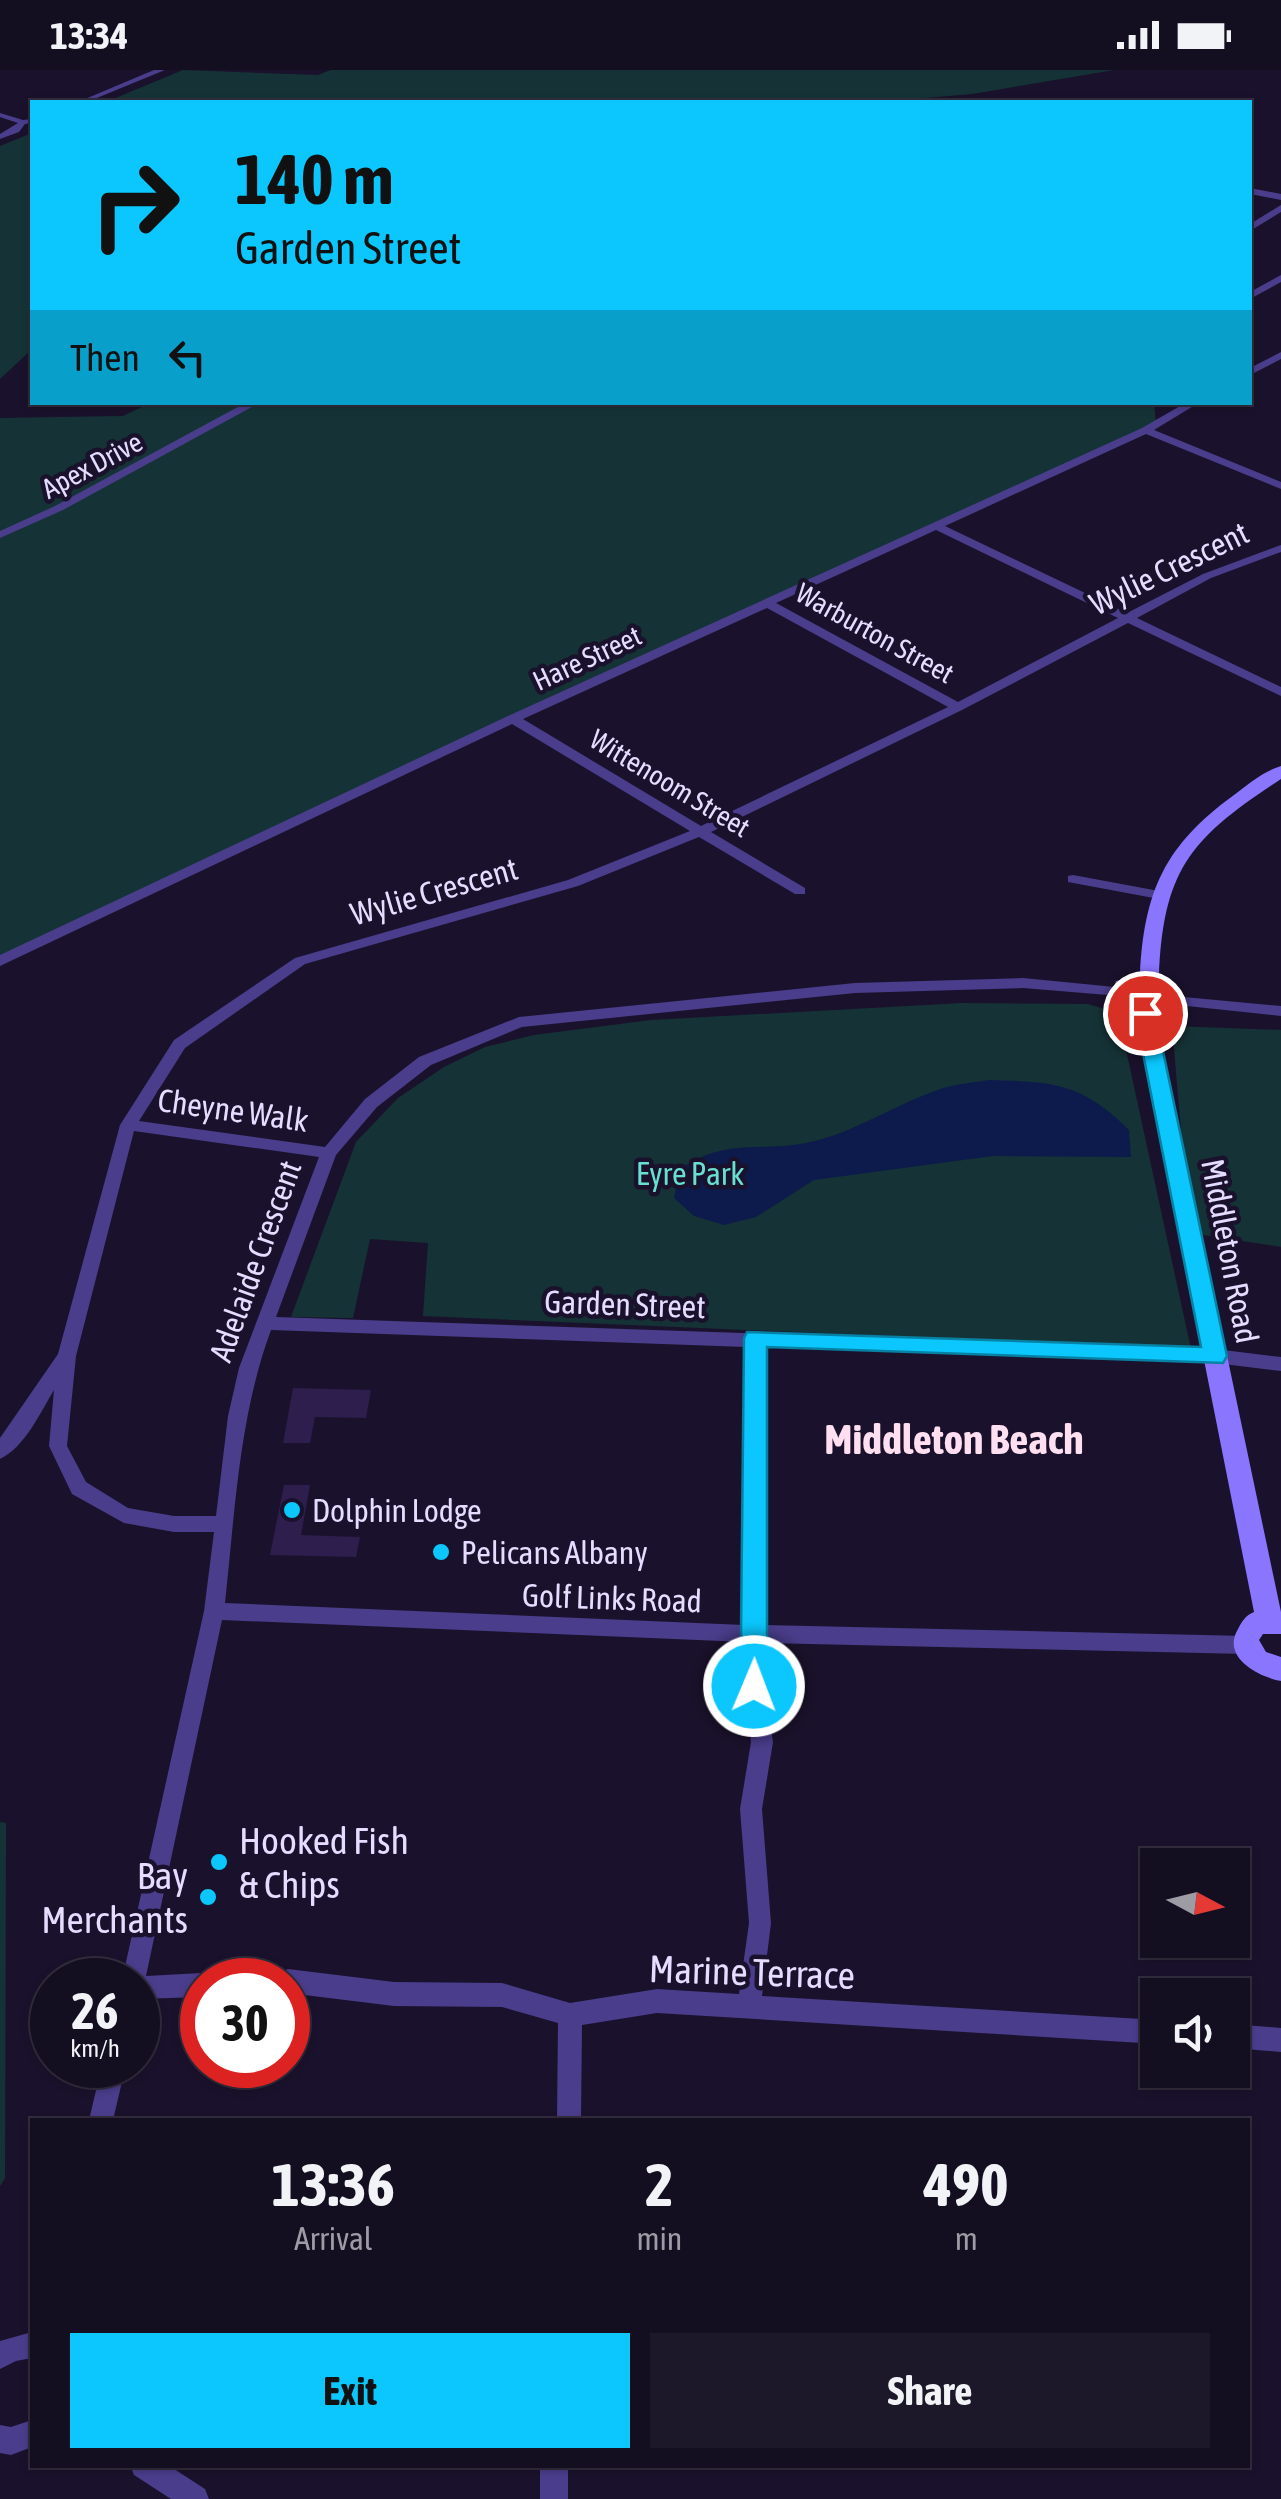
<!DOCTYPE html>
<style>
body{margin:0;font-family:"Asap Condensed",sans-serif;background:#1d172a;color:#f1f3f6;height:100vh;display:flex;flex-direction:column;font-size:38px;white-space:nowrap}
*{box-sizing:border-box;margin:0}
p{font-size:32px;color:#9d9ca5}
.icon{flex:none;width:55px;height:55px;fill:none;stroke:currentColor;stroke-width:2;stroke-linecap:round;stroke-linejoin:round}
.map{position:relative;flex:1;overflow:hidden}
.panel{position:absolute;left:30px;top:2048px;width:1220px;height:350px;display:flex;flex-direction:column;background:#140e21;border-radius:0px;box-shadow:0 2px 8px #0004,0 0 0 2px #332e3f}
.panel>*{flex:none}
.guide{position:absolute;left:30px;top:30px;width:1222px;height:305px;border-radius:0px;box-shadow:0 2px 8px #0004,0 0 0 2px #332e3f;background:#0bc7fd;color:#111;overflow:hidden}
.needle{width:65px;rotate:97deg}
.buttons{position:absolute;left:1140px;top:1778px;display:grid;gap:20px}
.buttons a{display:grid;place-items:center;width:110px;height:110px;border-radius:0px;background:#140e21;box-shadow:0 2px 8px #0004,0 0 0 2px #332e3f;font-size:50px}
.speed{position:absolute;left:30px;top:1888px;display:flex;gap:20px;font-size:50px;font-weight:700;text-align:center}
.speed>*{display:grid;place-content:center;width:130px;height:130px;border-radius:50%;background:#140e21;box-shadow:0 2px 8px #0004,0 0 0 2px #332e3f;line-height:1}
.speed small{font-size:25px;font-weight:400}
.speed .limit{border:15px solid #d22;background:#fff;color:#111}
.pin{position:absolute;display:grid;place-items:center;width:85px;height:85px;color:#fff;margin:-42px;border:5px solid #fff;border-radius:50%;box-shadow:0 2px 10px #0007}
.me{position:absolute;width:110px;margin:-55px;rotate:1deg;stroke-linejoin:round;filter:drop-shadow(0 0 8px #0008)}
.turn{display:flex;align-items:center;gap:35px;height:210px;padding:0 40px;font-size:45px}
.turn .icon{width:130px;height:130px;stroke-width:2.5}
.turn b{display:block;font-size:70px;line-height:85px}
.then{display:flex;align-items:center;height:95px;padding:0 40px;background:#0003;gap:20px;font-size:38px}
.eta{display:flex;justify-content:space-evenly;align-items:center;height:170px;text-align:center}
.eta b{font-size:60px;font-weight:700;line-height:70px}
.button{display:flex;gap:20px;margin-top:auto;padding:20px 40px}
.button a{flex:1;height:115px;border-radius:0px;background:#0bc7fd;color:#111;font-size:40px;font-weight:700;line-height:115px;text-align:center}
.button a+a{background:#1d172a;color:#f1f3f6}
.status{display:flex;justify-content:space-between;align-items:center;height:70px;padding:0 50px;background:#140e21;direction:ltr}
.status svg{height:28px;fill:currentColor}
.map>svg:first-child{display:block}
.green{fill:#153336}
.water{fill:#0c1b4b}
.building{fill:#2d1e4d}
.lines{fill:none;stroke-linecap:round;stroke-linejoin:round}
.street{fill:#4a3d8b;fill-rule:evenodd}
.secondary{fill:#8975fe;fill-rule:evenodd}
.route{fill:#0bc7fd;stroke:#0781a4;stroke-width:2.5}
.poi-dot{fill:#0bc7fd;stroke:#1a122c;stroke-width:4}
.labels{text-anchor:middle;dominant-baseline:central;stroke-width:9;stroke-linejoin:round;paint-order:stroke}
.far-street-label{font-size:28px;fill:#e5ddff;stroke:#1a122c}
.street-label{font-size:32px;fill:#e5ddff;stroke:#1a122c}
.park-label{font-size:32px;fill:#68e0d1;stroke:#1a122c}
.poi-label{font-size:32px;fill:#e5ddff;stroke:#1a122c;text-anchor:start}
.near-poi-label{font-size:38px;fill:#e5ddff;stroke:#1a122c;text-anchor:start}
.near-street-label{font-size:38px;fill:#e5ddff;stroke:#1a122c}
.district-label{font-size:42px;font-weight:bold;fill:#ffdff0;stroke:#1a122c}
</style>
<div class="status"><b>13:34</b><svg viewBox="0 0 49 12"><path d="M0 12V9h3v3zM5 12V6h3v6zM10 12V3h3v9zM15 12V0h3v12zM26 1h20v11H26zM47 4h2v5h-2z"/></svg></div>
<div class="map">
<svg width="1281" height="2429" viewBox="0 0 1281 2429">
<rect width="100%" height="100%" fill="#1a122c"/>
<g class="green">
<path d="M183 0 318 5 331 0H1114L972 24 879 32H106Z"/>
<path d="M32 63V279L0 309V76Z"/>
<path d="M152 332H1154L1156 354 0 891V348L123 346Z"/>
<path d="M963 933 1088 934 1118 943 1191 1279 423 1246 428 1173 370 1169 353 1248 291 1247 356 1072 398 1028 444 997 485 977 534 965 651 950Z"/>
<path d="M1172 956 1281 960V1177L1190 1163Z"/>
<path d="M0 1752 6 1753 5 2108 0 2116Z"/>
</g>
<path class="water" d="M989 1010C1053 1012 1081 1012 1129 1060L1131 1087 993 1086 814 1110 756 1147 724 1155 694 1146 674 1128 680 1099C725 1068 758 1082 806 1073 852 1064 892 1036 935 1021 952 1014 971 1013 989 1010Z"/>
<g class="building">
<path d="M293 1318 371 1320 366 1348 315 1347 310 1373H283Z"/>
<path d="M284 1415H310L301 1465 360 1467 356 1487 270 1485Z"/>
</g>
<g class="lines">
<g class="street">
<path d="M154 0H165L87 32H78Z"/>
<path d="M0 43 23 50 32 49V53L25 54 19 62 0 69V64L18 53 0 47Z"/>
<path d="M1250 118 1281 124V130L1250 124Z"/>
<path d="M1281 135V142L1250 161V154Z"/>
<path d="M1281 205V212L1250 229V222Z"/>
<path d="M1281 282V289L1250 305V298Z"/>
<path d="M247 332H261L63 440 0 468V461L55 436Z"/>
<path d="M1187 332H1200L1154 360 1281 412V419L1146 364 945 456 1127 543 1203 504 1281 475V482L1211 508 1137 548 1281 617V626L1128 553 962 640 711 762 805 818V824H795L699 767 578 816 305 894 185 978 139 1051 325 1077 365 1029 419 987 519 947 855 913 1023 908 1125 918 1128 921 1125 924 1120 926 1023 918 855 923 522 957 431 995 377 1037 336 1085 276 1247 1215 1279 1281 1287V1301L1215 1293 764 1277V1555L1246 1566 1253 1569 1256 1575 1253 1581 1246 1584 766 1573 769 1590 764 1616 773 1672 762 1739 771 1853 762 1926 1158 1950V1974L657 1943 582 1955 581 2050H557L558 1953 502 1937 394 1936 288 1923V1910H277L280 1903 288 1899 394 1912 502 1913 570 1933 657 1919 739 1924 749 1853 740 1739 751 1672 744 1616 749 1590 745 1572 222 1550 146 1906 202 1903 212 1910H202V1927L138 1929V1910H122L204 1541 214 1462H174L124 1453 72 1424 49 1376 54 1320C40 1343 25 1377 0 1389V1368L58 1284 120 1055 174 970 295 888 568 810 690 761 512 654 0 896V885L508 646 1142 358ZM936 460 1118 548 958 632 776 533ZM767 538 948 637 701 756 523 649ZM134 1061 319 1087 239 1298 228 1346 216 1446H174L128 1438 86 1412 67 1376 76 1286ZM271 1260 746 1277 744 1555 225 1533C235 1441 239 1347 271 1260Z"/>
<path d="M1073 805 1159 821 1166 825 1159 829 1068 812V806Z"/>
<path d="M1173 926 1281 936V946L1168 934 1165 931 1168 928Z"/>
<path d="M1232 1954 1281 1958V1982L1232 1978Z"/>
<path d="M102 1995H126L113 2050H89Z"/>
<path d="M32 2262V2288L16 2291 0 2299V2271Z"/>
<path d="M32 2350V2377L11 2385 0 2383V2355L11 2357Z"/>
<path d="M130 2395H168L205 2419 209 2429H171L134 2405Z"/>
<rect x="540" y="2395" width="28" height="34"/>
</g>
<path class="secondary" d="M1281 696V709C1192 767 1163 798 1159 907L1182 924 1177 941 1156 948 1281 1542V1564H1263L1259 1570 1266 1582 1281 1587V1611C1258 1607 1221 1587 1238 1559 1243 1550 1245 1546 1254 1542L1136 947 1124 942 1111 928 1116 911 1140 906C1144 821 1165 775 1234 725 1248 714 1264 701 1281 696ZM1146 917 1162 926 1161 934 1144 936 1131 927 1132 919Z"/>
</g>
<path class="route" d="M1145 936 1155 943 1227 1286 1223 1293 767 1277V1564L773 1590 764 1625 754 1628 744 1625 740 1616 746 1590 741 1564 744 1268 747 1262 1201 1277 1135 943Z"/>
<g class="poi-dot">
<circle cx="292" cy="1440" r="10"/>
<circle cx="441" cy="1482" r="10"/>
<circle cx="219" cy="1792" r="10"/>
<circle cx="208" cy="1827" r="10"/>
</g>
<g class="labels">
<g class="far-street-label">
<text transform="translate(92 395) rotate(-28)">Apex Drive</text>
<text transform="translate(875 563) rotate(29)">Warburton Street</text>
<text transform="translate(587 588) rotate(-25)">Hare Street</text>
<text transform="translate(670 713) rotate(31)">Wittenoom Street</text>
</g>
<g class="street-label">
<text transform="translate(1169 498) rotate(-26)">Wylie Crescent</text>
<text transform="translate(434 821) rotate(-16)">Wylie Crescent</text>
<text transform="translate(233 1040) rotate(8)">Cheyne Walk</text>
<text transform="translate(1230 1181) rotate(79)">Middleton Road</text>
<text transform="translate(255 1191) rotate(-70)">Adelaide Crescent</text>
<text transform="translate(625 1234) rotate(2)">Garden Street</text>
<text transform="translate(612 1528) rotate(2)">Golf Links Road</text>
</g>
<g class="park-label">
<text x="690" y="1103">Eyre Park</text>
</g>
<g class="poi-label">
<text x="312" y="1440">Dolphin Lodge</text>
<text x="461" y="1482">Pelicans Albany</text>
</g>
<g class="near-poi-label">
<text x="239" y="1770">Hooked Fish<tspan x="239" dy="44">&amp; Chips</tspan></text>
<text x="188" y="1805" text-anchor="end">Bay<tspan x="188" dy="44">Merchants</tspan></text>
</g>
<g class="near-street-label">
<text transform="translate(752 1902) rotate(2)">Marine Terrace</text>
</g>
<g class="district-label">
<text x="954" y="1369">Middleton Beach</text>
</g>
</g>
</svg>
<div class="buttons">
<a><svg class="needle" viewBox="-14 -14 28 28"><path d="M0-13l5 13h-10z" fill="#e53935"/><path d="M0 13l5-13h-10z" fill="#9d9ca5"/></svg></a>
<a><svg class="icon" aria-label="sound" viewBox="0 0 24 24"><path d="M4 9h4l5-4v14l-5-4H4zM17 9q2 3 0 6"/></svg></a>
</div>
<div class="speed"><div>26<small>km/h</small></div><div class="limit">30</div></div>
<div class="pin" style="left:1145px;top:943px;background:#d93025"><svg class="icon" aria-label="arrive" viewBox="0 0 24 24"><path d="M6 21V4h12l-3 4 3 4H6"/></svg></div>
<svg class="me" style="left:754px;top:1616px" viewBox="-20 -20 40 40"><circle r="17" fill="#0bc7fd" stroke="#fff" stroke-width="3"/><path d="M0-11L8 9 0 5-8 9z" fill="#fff"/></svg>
<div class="guide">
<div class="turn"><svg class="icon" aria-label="right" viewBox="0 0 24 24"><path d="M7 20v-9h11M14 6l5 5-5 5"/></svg><div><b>140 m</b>Garden Street</div></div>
<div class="then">Then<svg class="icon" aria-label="left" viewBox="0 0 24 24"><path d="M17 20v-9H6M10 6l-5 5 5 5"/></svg></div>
</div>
<section class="panel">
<div class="eta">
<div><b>13:36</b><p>Arrival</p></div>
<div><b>2</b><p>min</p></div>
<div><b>490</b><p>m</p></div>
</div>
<div class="button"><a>Exit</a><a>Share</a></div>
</section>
</div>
